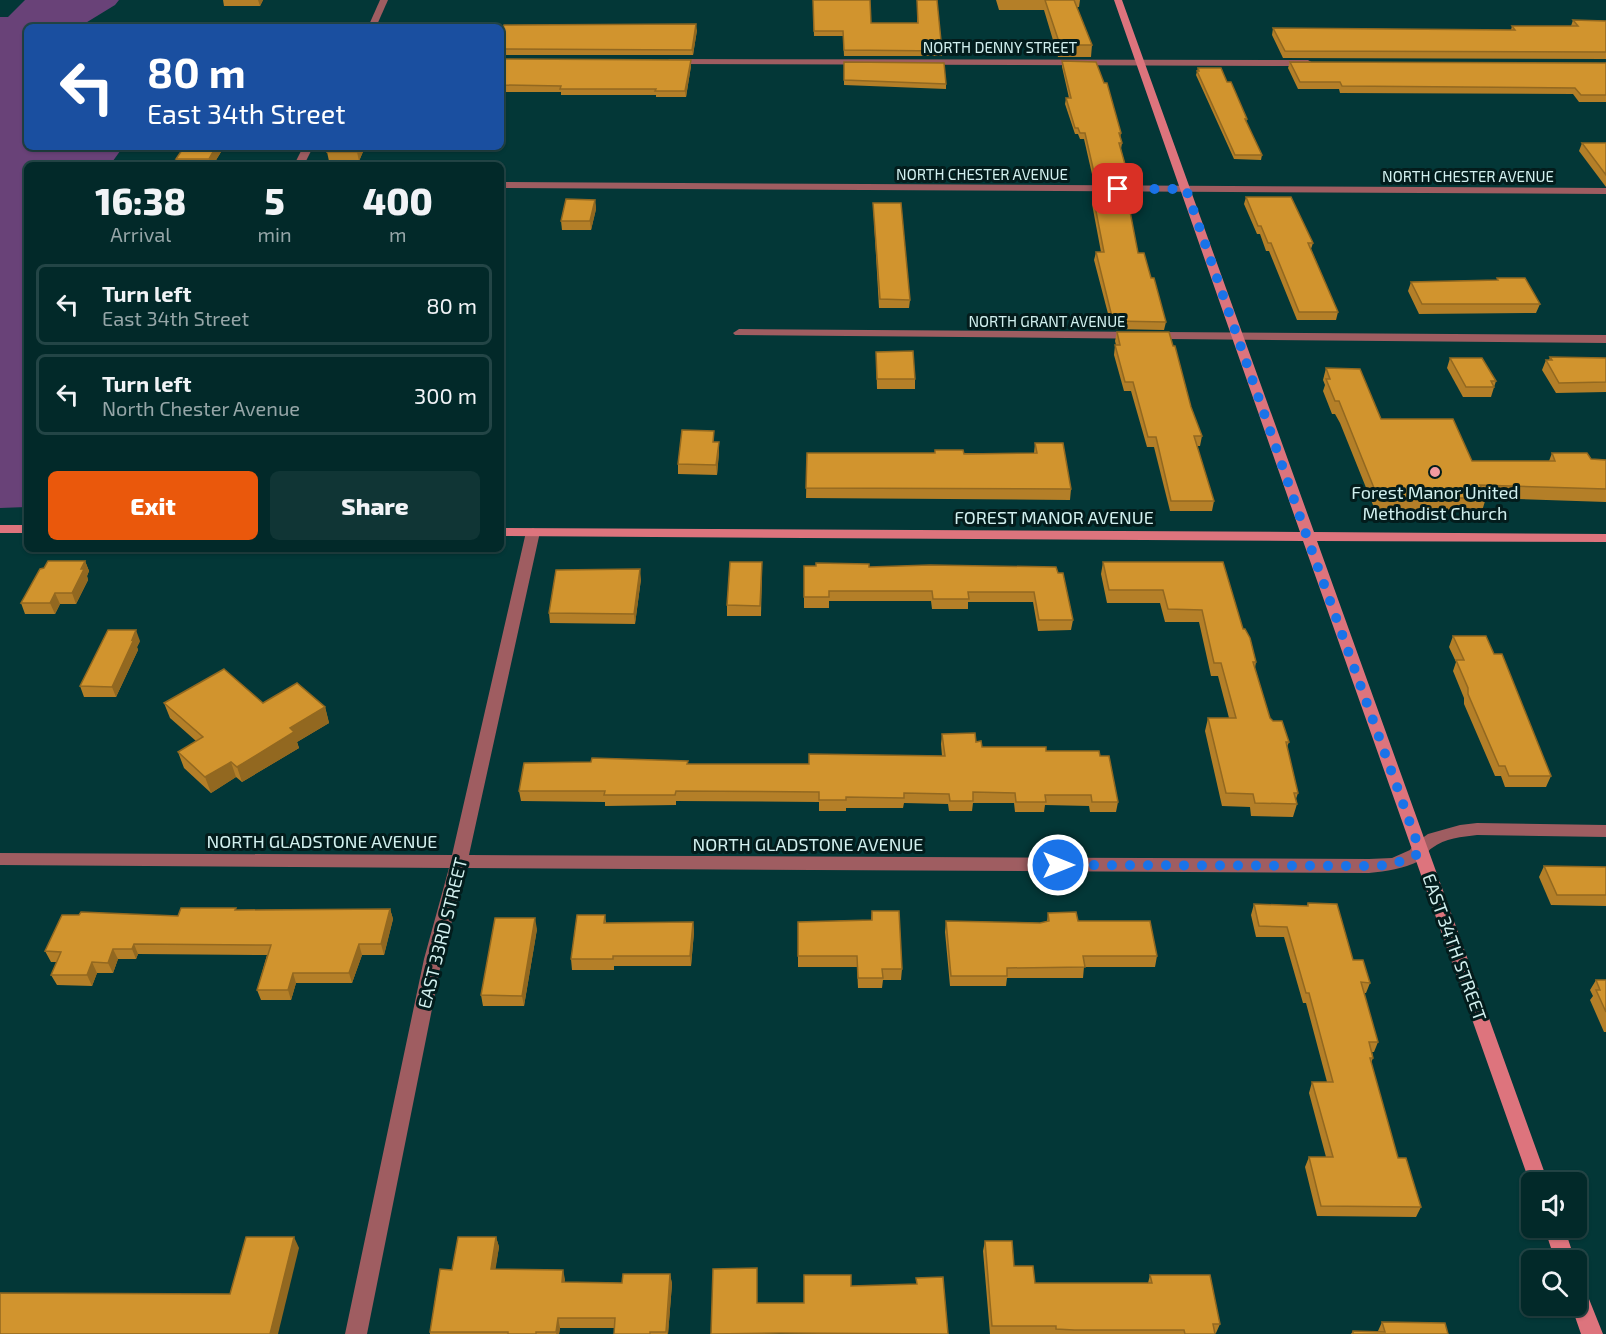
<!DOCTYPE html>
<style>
body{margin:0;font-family:"Exo 2",sans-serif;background:#103535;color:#f1f3f6;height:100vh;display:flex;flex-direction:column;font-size:22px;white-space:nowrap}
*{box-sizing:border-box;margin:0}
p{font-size:20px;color:#96a6a8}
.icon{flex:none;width:33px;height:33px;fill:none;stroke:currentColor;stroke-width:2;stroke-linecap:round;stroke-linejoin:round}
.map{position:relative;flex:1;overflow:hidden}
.sheet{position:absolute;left:24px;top:162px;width:480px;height:390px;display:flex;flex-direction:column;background:#022929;border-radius:9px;box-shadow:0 2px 4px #0004,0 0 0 2px #234546}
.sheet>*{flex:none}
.banner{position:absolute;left:24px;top:24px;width:480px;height:126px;border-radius:9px;box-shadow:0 2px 4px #0004,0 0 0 2px #234546;background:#1a4fa0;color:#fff;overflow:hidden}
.tools{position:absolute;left:1521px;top:1172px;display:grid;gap:12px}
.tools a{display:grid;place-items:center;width:66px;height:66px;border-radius:9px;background:#022929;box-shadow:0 2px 4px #0004,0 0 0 2px #234546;font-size:30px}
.pin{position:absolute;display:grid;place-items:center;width:51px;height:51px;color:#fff;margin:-26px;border-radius:12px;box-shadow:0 3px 9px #0006}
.me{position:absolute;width:66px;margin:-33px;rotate:90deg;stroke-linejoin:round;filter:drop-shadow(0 0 4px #0008)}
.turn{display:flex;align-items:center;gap:21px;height:126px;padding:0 24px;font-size:27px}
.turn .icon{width:78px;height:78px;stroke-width:2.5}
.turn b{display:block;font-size:42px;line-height:51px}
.eta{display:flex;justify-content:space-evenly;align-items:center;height:102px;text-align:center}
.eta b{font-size:36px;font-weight:800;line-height:42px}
.button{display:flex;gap:12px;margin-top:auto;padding:12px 24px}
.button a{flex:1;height:69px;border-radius:9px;background:#ea580c;color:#fff;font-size:24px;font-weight:800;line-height:69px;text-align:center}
.button a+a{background:#103535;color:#f1f3f6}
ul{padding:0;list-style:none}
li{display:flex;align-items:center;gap:18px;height:81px;margin:0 12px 9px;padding:0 12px;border:3px solid #234546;border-radius:9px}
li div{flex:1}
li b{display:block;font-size:22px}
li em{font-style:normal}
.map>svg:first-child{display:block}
.green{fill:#694278}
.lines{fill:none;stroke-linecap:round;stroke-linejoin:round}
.street{fill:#9f5d61;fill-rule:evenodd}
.secondary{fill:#dd747d;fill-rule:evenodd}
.wall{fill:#b47f28}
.shaded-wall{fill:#926820}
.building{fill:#d1942e;stroke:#926820;stroke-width:1.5}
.route{stroke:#1a73e8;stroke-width:10;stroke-dasharray:0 18}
.poi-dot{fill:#f49aa0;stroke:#031c1c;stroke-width:2}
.labels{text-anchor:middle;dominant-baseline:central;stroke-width:6;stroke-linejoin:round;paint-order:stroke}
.far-street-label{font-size:15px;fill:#d2f0ef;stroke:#031c1c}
.poi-label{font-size:18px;fill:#d2f0ef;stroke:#031c1c}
.street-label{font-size:18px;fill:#d2f0ef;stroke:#031c1c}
</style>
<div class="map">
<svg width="1606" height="1334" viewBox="0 0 1606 1334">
<rect width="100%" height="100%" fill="#033737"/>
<path class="green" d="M25 0H119L115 5 79 27H27V147H123L110 165H27V507L0 508V17H8Z"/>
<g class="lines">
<g class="street">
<path d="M380 0H388L376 27H368Z"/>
<path d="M669 59 1308 60 1313 63 1308 66 672 64 667 61Z"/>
<path d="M303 147H313L304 165H294Z"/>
<path d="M501 182 1606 188V194L501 188Z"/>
<path d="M739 329 1606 335V343L735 335 733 333Z"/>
<path d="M533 528 540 532 469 855 1369 859 1392 858 1410 850 1414 844 1428 834 1460 825 1477 823 1606 825V837L1477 835C1462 837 1445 838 1432 848 1427 851 1424 858 1419 861 1403 869 1387 871 1369 873L466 868 442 959 367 1334H345L424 959 449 868 0 865V853L452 855 526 532Z"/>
</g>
<g class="secondary">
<path d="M1114 0H1122L1314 532 1606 534V542L1317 541 1548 1182H1532V1189L1303 541 501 536V528L1300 532Z"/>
<rect x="0" y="525" width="27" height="8"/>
<path d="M1544 1227H1564L1575 1260H1555Z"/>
<path d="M1576 1281 1583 1284 1603 1334H1581L1571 1305H1576Z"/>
</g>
</g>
<g class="wall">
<path d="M223 0H263L260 6H224Z"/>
<path d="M813 0 871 23H917V0L942 51V56H844L843 36H814Z"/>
<path d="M996 0H1080L1079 7H1077L1092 45 1091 57H1058L1044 10H999Z"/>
<path d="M1573 20 1606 21V59L1283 58 1272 35 1273 28 1511 30 1512 26H1571Z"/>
<path d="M697 30 693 55H501V33Z"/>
<path d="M501 59 691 66 686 97H656V95H561V92H501Z"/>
<path d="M1062 61 1121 133 1120 137 1122 143 1121 149 1126 168 1125 174H1118L1119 177 1118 183H1094L1084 139H1080L1078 134H1075L1065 104 1066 98H1069L1062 67Z"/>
<path d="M844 62 946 84V89L844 85Z"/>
<path d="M1290 62 1606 63V102H1579L1573 94 1340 93 1339 89H1298L1288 68Z"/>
<path d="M1198 68 1227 82 1247 119 1246 122 1262 155 1261 160 1234 159 1196 75Z"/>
<path d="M1582 143H1606V187L1579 151Z"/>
<path d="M224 147 213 165H178L176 159Z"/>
<path d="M365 147 359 161H329L327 152Z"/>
<path d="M1098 186 1138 253 1166 322 1164 330 1112 329 1094 260 1096 252H1101L1092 204 1093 196H1098L1097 193Z"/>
<path d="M1246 197 1313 243 1311 249 1338 312 1336 320H1297L1269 251H1266L1260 234H1257L1244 204Z"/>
<path d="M595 200 596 209 591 230H562L561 221Z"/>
<path d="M873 203 910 300 909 308H879Z"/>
<path d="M1497 278 1540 304 1536 313 1419 314 1408 291 1411 282 1497 280Z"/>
<path d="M1117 332 1191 407 1202 436 1200 446H1197L1214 501 1212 511H1170L1154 447H1147L1131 391H1124L1114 355 1115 345H1116L1115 341Z"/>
<path d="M876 352 915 379V389H877Z"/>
<path d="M1550 357 1606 358V392L1556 393 1542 370 1546 360H1549Z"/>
<path d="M1450 358 1496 381 1491 397H1463L1447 368Z"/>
<path d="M1326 368 1381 419 1472 461H1549L1552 453 1591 459 1606 460V502L1486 498 1482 511 1375 510 1340 423 1335 414H1332L1323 391 1325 385 1323 380Z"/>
<path d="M714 442 719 452 717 475 678 474V464Z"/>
<path d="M1035 443 1071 489 1070 500 806 498 807 453H1034Z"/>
<path d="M85 561 89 571 87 576 88 580 76 604H60L55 614H25L21 603 44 568Z"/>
<path d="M1103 562 1243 629 1256 662 1255 668 1270 718 1289 742 1287 747 1298 793 1296 799 1297 804 1293 817 1251 816 1250 807 1222 806 1205 731 1208 718H1229L1218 676H1211L1199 622H1165L1160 603H1107L1101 574Z"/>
<path d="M804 566 1058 573 1073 620 1071 630 1038 631 1033 602H968V609H932L931 601H829V608H804Z"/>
<path d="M762 573 761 616H727V605Z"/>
<path d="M641 579 635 624 550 623 549 613Z"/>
<path d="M1453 636 1551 776 1546 787H1505L1501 776H1495L1464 704V698L1453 671 1456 662 1449 647Z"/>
<path d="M140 641 137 647 138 650 116 697H84L80 686Z"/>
<path d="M164 703H263L325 707 329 723 297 742 299 748 242 782 236 777 211 793 184 768 178 752 196 741 170 718Z"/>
<path d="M942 734 976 742 982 747 1100 756 1118 802 1116 812H1090L1089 806 1045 805 1044 812H1015L1014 803H973L972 811H949L948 804 904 803 903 808H846V811H819V802L676 801V805L605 806V802L521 801 519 791 688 764H809L942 756 941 744Z"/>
<path d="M1544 866 1606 867V906L1551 905 1539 877Z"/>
<path d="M1308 903 1370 983 1366 993H1364L1378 1042 1374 1052H1372L1373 1058 1371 1063 1398 1158 1421 1207 1416 1217 1317 1216 1305 1167 1309 1157H1326L1309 1093 1312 1082H1327L1306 1003H1303L1284 937H1256L1251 915 1254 904 1307 906Z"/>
<path d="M390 909 393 919 384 955H362L352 983H296L291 1000H261L257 990 267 955 138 954 136 959H118L113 973H97L92 986 57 985 51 975 57 962H51L45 951 79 915 178 916 237 910Z"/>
<path d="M872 911 902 969 901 980H883L882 988H858L857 967H798V922L871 920Z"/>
<path d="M1048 913 1078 921 1157 956 1155 967H1084L1083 978H1007L1006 986H950L945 932 946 921 1040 923 1047 922Z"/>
<path d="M605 915 606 923 693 922 694 932 691 966H614V970H572L571 959Z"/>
<path d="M537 929 524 1006H483L481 995Z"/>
<path d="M1596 980H1606V1032H1604L1590 1000 1593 996 1590 990Z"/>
<path d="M496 1237 499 1247 495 1269 565 1279 564 1282 622 1283 670 1274 672 1284 668 1334H614V1328H560L559 1334H430V1332L452 1270Z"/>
<path d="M985 1241 1035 1283H1148L1150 1275 1220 1324 1216 1333H1215V1334H990L983 1251Z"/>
<path d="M1382 1322 1448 1334H1351L1353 1331H1378Z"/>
</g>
<g class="shaded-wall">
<path d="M258 0H263L260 6Z"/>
<path d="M696 24 697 30 693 55 692 50Z"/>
<path d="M691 60V66L686 97 685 91Z"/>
<path d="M216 147H224L213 165H210L209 159Z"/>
<path d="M359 147H365L359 161 357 152Z"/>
<path d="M595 200 596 209 591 230 590 221Z"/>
<path d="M719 442V452L717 475 716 465Z"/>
<path d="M85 561 89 571 87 576 88 580 76 604 72 593Z"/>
<path d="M640 569 641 579 635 624 634 614Z"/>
<path d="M55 593 60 604 55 614 50 603Z"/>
<path d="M136 630 140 641 137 647 138 650 116 697 112 687Z"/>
<path d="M325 707 329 723 297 742 299 748 242 782 237 767 290 728Z"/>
<path d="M231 762 236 777 211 793 205 777Z"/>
<path d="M390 909 393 919 384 955 381 944Z"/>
<path d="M535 918 537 929 524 1006 522 996Z"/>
<path d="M693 922 694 932 691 966 690 956Z"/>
<path d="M134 944 138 954 136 959 132 949Z"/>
<path d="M359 944 362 955 352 983 349 973Z"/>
<path d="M113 949 118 959 113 973 108 963Z"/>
<path d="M92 962 97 973 92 986 87 975Z"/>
<path d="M293 973 296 983 291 1000 288 990Z"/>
<path d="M294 1237 299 1248 278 1334H270Z"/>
<path d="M496 1237 499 1247 494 1279 491 1269Z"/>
<path d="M563 1270 565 1279 564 1292 562 1282Z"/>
<path d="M670 1274 672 1284 668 1334H667Z"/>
<path d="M558 1318 560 1328 559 1334H556Z"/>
</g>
<g class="building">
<path d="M813 0H870L871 23H918L917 0H937L942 51 844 50 843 31H814Z"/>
<path d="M1045 0H1074L1092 45H1060Z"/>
<path d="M1573 20 1606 21V52L1285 51 1273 28 1515 30 1512 26H1578Z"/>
<path d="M696 24 692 50 501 49V33L504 25Z"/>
<path d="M501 59 691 60 685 91H655L656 89H560L561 86 501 85Z"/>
<path d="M1062 61 1096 62 1104 83H1107L1121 133H1119L1122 143H1119L1126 168H1115L1119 177H1095L1085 133H1080L1078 128H1075L1066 98H1071Z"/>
<path d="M844 62 944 63 946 84 844 80Z"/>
<path d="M1290 62 1606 63V95H1581L1575 88 1342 86 1340 82H1300Z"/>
<path d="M1198 68H1221L1227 82H1231L1247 119H1245L1262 155H1235L1197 71H1199Z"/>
<path d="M1582 143H1606V175Z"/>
<path d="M184 147H216L209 159H176Z"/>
<path d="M329 147H359L357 152H327Z"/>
<path d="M1098 186H1123L1128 201 1138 253H1144L1151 278H1154L1166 322 1113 321 1096 252H1104L1093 196H1101Z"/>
<path d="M1246 197H1291L1313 243H1308L1338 312H1299L1271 243H1268L1261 226H1258Z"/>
<path d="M566 199 595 200 590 221H561Z"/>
<path d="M873 203H901L910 300 880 299Z"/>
<path d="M1497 278H1525L1540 304H1422L1411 282 1498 280Z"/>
<path d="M1117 332H1169L1173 346H1175L1191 407 1202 436H1194L1214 501H1171L1156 437H1148L1133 382H1125L1115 345H1120Z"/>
<path d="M913 351 915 379H877L876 352Z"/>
<path d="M1550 357 1606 358V382L1559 383 1546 360H1552Z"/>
<path d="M1450 358H1482L1496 381H1491L1494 387H1466Z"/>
<path d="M1326 368 1360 369 1381 419H1453L1472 461H1555L1552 453H1587L1591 459 1606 460V489L1480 485 1487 498H1378L1343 411 1339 401H1335L1326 379H1330Z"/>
<path d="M682 430 714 431 713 442H719L716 465 678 464Z"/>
<path d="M1035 443H1063L1071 489 806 488 807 453H935V450H963L964 454 1037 453Z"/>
<path d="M48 561H85L81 569H84L72 593H55L50 603H21L40 569 44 568Z"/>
<path d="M730 562H762L760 606 727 605Z"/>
<path d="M1103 562H1223L1243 629H1245L1250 638 1256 662H1253L1270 718 1273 721H1282L1289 742H1286L1298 793H1294L1297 804 1255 803 1253 794 1226 793 1208 718H1236L1221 663H1214L1202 610 1168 609 1163 590H1109Z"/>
<path d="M816 563 869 564V567L930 565 1056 567 1058 573H1063L1073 620H1039L1034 592H968L969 599H933L932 591H829V597H804V566H816Z"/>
<path d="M640 569 634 614 549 613 556 570Z"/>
<path d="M108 630H136L132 640 134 639 112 687 80 686Z"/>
<path d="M1453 636H1486L1494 654H1502L1551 776H1509L1505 766H1499L1468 694V688L1456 660H1464Z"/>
<path d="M224 669 263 703 297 683 325 707 290 728 294 732 237 767 231 762 205 777 178 752 203 737 164 703Z"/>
<path d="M975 733 976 742 981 741 982 747H1046V751H1099L1100 756H1109L1118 802H1092L1091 795H1045L1046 802H1016L1015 793 973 792V801H950L949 794 904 793V798L846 797V800H819V792L676 791 675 795H604L605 791H519L524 763 591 762 592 758 688 761 687 764H809V754L945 756 942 734Z"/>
<path d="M1544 866 1606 867V895H1557Z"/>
<path d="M1308 903 1337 904 1353 960H1363L1370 983 1361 982 1378 1042H1369L1373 1058H1370L1398 1158H1406L1421 1207 1321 1206 1309 1157H1333L1312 1082H1333L1309 993H1306L1287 927 1259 926 1254 904 1308 906Z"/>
<path d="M181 908H236L235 910 390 909 381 944H359L349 973H293L288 990H257L271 945 134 944 132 949H113L108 963 92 962 87 975H51L61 952 45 951 62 915H79L81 912 178 916Z"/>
<path d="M872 911H899L902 969H882L883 978H858L857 956H798V922L872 920Z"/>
<path d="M1076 912 1078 921H1150L1157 956H1083L1085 967 1007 968V976H951L946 921 1040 923 1049 921 1048 913Z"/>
<path d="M577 915H605L604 923 693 922 690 956H613V959H571Z"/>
<path d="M495 918H535L522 996 481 995Z"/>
<path d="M1596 980H1606V1012L1596 990H1600Z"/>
<path d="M246 1237H294L270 1334H0V1293L230 1294Z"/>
<path d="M458 1237H496L491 1269 563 1270 562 1282 622 1283 623 1274H670L666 1332H650V1334H614L615 1318H558L556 1332H536V1334H508V1332H430L440 1269 452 1270Z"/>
<path d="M985 1241H1012L1014 1266H1033L1035 1283H1152L1150 1275H1210L1220 1324H1213L1215 1334H1185L1184 1330H1074L1056 1329V1326H992Z"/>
<path d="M757 1268V1303H804V1275H851V1286L917 1284 916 1278 943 1277 948 1334 780 1333 711 1334 713 1269Z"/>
<path d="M1382 1322 1445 1323 1448 1334H1353V1331L1385 1332Z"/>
</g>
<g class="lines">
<path class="route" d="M1058 865 1378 866 1394 864 1416 855 1419 848 1307 537 1186 189H1118"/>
</g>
<circle class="poi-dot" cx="1435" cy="472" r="6"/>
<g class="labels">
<g class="far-street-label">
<text x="1000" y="47">NORTH DENNY STREET</text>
<text x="982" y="174">NORTH CHESTER AVENUE</text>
<text x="1468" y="176">NORTH CHESTER AVENUE</text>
<text x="1047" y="321">NORTH GRANT AVENUE</text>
</g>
<g class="poi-label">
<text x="1435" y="492">Forest Manor United<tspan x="1435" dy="21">Methodist Church</tspan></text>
</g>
<g class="street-label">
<text x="1054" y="517">FOREST MANOR AVENUE</text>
<text x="322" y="841">NORTH GLADSTONE AVENUE</text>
<text x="808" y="844">NORTH GLADSTONE AVENUE</text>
<text transform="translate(442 933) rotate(-76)">EAST 33RD STREET</text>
<text transform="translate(1455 947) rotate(70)">EAST 34TH STREET</text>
</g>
</g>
</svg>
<div class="tools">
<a><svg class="icon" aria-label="sound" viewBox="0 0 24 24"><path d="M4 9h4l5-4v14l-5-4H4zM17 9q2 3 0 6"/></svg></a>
<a><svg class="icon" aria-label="search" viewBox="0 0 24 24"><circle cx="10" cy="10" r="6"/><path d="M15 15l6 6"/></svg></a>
</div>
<div class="pin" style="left:1118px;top:189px;background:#d93025"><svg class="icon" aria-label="arrive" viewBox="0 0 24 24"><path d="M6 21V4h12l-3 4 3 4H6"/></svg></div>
<svg class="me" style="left:1058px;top:865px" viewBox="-20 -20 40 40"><circle r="17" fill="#1a73e8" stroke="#fff" stroke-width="3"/><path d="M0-11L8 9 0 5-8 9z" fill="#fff"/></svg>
<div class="banner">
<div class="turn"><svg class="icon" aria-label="left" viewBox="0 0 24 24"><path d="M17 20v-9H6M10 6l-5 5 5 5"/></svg><div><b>80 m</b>East 34th Street</div></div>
</div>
<section class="sheet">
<div class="eta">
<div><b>16:38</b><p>Arrival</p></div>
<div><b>5</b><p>min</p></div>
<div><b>400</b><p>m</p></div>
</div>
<ul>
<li><svg class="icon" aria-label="left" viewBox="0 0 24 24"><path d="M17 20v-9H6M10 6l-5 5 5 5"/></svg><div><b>Turn left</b><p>East 34th Street</p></div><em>80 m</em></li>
<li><svg class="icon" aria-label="left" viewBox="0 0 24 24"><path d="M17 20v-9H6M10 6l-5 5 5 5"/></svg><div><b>Turn left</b><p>North Chester Avenue</p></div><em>300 m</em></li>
</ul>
<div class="button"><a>Exit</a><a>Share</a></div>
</section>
</div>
